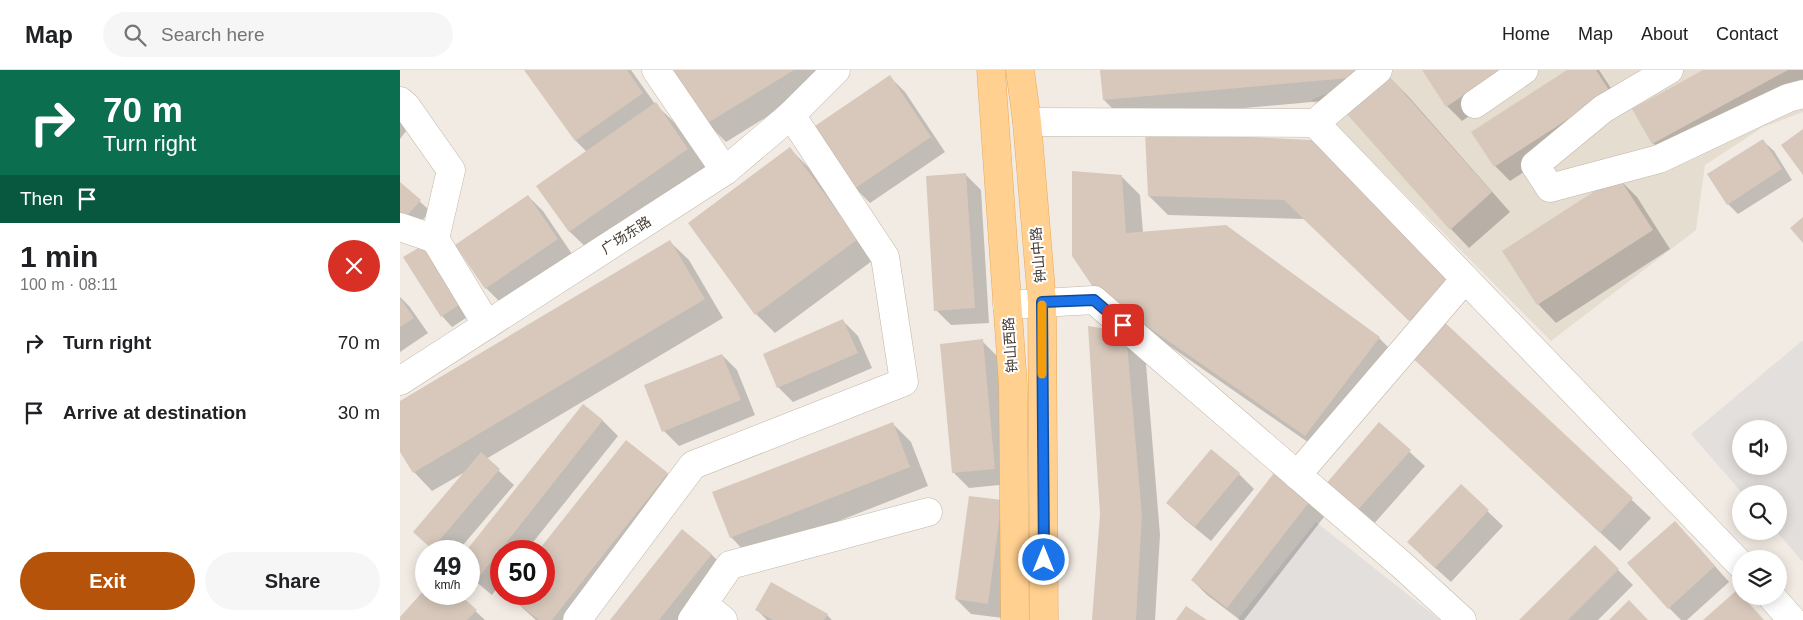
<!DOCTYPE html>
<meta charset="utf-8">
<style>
body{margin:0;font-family:Arial,"Noto Sans SC",sans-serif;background:#f6f6f6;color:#202124;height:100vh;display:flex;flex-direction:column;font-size:19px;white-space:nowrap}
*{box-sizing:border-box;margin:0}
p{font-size:16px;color:#757577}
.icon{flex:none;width:28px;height:28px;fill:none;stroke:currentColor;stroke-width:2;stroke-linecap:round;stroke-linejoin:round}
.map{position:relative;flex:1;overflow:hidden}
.drawer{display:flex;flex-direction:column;background:#fff;width:400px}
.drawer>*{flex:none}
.top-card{background:#0b6e4f;color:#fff;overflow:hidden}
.controls{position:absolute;left:1332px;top:350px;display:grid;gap:10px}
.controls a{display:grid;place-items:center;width:55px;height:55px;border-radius:50%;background:#fff;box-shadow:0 2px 12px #0003;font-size:25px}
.speed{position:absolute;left:15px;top:470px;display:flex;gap:10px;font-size:25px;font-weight:700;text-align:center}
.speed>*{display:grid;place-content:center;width:65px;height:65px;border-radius:50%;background:#fff;box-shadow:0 2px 12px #0003;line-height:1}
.speed small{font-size:12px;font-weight:400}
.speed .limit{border:8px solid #d22;background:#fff;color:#111}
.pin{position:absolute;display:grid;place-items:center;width:42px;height:42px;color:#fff;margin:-21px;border-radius:10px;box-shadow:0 2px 8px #0006}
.me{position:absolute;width:55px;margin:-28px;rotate:0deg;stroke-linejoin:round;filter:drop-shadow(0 0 4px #0008)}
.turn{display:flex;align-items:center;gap:18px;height:105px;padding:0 20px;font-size:22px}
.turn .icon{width:65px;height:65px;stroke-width:2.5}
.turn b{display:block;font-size:35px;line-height:42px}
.then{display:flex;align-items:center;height:48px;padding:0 20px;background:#0003;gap:10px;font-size:19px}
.round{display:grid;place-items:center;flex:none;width:52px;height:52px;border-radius:26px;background:#f6f6f6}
.summary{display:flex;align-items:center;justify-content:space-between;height:85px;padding:0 20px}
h1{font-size:30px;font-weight:700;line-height:38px}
.action{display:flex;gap:10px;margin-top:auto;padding:10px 20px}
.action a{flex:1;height:58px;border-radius:30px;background:#b45309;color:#fff;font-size:20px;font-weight:700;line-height:58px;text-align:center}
.action a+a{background:#f6f6f6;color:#202124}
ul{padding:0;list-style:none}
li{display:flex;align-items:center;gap:15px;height:70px;padding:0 20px}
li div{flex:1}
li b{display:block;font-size:19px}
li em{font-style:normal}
header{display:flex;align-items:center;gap:30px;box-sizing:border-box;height:70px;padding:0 25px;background:#fff;border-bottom:1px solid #e0e0e0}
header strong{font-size:24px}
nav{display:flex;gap:28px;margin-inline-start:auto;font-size:18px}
.search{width:350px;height:45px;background:#f6f6f6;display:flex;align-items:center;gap:12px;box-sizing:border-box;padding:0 18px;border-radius:28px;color:#757577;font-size:19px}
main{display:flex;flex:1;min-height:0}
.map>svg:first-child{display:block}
.residential{fill:#e6ddd1}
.parking{fill:#e2dfdc;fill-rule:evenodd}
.shadow{fill:#0003}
.building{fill:#d7c8bb}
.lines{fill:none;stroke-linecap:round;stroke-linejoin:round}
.minor-casing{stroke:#c1b5a8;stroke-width:29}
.major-casing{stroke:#e7aa5c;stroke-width:29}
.minor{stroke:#fff;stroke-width:28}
.major{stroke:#ffd08f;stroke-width:28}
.route-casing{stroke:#114b97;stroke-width:12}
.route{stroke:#1a73e8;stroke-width:9}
.slow{stroke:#f59e0b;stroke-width:9}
.labels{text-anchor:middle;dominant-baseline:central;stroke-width:4;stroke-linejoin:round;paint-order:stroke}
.street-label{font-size:14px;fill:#443b33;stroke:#fff}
</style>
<header>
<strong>Map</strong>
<div class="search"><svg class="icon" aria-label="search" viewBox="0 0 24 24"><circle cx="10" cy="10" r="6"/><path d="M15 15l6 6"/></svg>Search here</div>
<nav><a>Home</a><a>Map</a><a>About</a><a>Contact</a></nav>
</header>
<main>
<section class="drawer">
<div class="top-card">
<div class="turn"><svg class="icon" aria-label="right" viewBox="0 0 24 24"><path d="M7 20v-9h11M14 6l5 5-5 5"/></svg><div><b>70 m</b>Turn right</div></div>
<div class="then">Then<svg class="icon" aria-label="arrive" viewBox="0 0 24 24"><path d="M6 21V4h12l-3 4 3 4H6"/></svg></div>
</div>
<div class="summary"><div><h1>1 min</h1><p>100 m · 08:11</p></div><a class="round" style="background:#d93025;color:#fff"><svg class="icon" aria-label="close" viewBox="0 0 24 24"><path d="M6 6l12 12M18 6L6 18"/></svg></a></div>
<ul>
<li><svg class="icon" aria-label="right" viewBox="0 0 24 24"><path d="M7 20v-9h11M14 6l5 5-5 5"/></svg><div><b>Turn right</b></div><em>70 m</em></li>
<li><svg class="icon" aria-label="arrive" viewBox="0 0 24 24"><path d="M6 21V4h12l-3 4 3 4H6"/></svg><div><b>Arrive at destination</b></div><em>30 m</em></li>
</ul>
<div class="action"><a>Exit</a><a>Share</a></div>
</section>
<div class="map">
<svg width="1403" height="550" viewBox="0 0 1403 550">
<rect width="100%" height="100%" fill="#f2ebe3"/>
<path class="residential" d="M987 0H1403V42L1363 57 1305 95 1296 160 1151 271 911 30Z"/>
<g class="parking">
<path d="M1403 270V492L1376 461H1379V424H1343L1291 364ZM1341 359H1379V396H1341Z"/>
<path d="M916 452 1040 550H837Z"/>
</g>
<g class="shadow">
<path d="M125 0H231L255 34 274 52 306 98 189 180 170 162 138 116 187 82 176 71Z"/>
<path d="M274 0H437L439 2 326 72 307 53Z"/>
<path d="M701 0 989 7 1008 26 1110 142 1069 178 1051 159 967 27 723 49 704 30Z"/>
<path d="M1024 0H1138L1062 51 1047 36Z"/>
<path d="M1170 0H1199L1224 38 1110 111 1095 96Z"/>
<path d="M1305 0H1403V15L1268 88 1253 73Z"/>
<path d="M490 7 505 22 545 82 470 133 455 118Z"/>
<path d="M0 48 9 57 0 69Z"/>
<path d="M911 71 1070 225 1044 253 1251 448 1220 481 1027 301 1025 264 904 149 768 145 749 126Z"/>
<path d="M1363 71 1374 81 1392 110 1338 144 1328 134Z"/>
<path d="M390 79 409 98 476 188 375 263 356 244 290 153Z"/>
<path d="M566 105 581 120 589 253 551 255 536 240Z"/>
<path d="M721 106 740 125 743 163 979 268 998 287 925 384 715 238Z"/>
<path d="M1218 108 1237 127 1270 179 1156 253 1138 234Z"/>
<path d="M0 113 30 141 14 160 0 147Z"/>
<path d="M128 126 143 141 172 184 101 233 86 218 57 175Z"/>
<path d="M270 172 289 190 323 248 86 389 114 415 58 481H34L14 462 65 402 32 421 14 402 0 379V332Z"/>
<path d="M35 186 72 244 52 257 42 246Z"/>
<path d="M0 227 9 236 28 263 0 282Z"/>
<path d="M443 251 458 266 472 298 393 332 378 317Z"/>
<path d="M690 258 745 282 760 465 755 550H694L702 444Z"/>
<path d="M582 271 597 286 609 414 569 418 554 403 541 275Z"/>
<path d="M322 285 337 300 355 345 279 376 264 361Z"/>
<path d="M183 336 203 351 218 366 126 481H101V513L92 525 69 506V481H67Z"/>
<path d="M492 353 511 372 528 416 349 486 331 467Z"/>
<path d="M979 354 1025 396 972 456 941 429Z"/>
<path d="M227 372 267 404 286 423 185 550H136L107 524H144V481H140Z"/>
<path d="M839 404 854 419 811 471 783 448 768 433Z"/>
<path d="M1061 416 1103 456 1051 512 1023 487Z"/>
<path d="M602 431 603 548 571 544 556 529Z"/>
<path d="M909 432 924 447 844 550H840L807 525 792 510Z"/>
<path d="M1289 467 1329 512 1287 550H1281L1269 538Z"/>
<path d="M1195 477 1233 515 1198 550H1121Z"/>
<path d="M311 484 326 499 286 550H211Z"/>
<path d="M26 520V524H57L85 550H0Z"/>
<path d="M357 540 427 545 432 550H367Z"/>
</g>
<g class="building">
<path d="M124 0H227L243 23 175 71Z"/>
<path d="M273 0H394L306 54Z"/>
<path d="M700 0H960L961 7 703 30Z"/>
<path d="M1022 0H1101L1046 37Z"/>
<path d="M1167 0H1196L1210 22 1094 97 1071 62Z"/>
<path d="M1303 0H1388L1252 74 1232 39Z"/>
<path d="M490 5 531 67 454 119 412 58Z"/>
<path d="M989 6 1092 122 1050 160 946 43Z"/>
<path d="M256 32 288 79 169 162 136 116Z"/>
<path d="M1403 59V105L1381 75Z"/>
<path d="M745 62 912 70 1053 205 1009 251 884 130 748 126Z"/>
<path d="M1363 69 1382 99 1327 135 1307 104Z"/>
<path d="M390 77 458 169 355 245 288 153Z"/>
<path d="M672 101 722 105 726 163 826 155 980 267 905 366 695 220 672 186Z"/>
<path d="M566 103 575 238 534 241 526 106Z"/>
<path d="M1218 106 1253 160 1137 235 1102 181Z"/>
<path d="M0 112 21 130 3 150 0 148Z"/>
<path d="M128 125 158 169 85 219 55 175Z"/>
<path d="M1403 147V173L1390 158Z"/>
<path d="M270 170 305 229 13 403 0 382V331Z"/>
<path d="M25 174 62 233 41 247 3 187Z"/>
<path d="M0 228 14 248 0 257Z"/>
<path d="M1039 247 1233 428 1200 463 1006 282Z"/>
<path d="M443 249 458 283 377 318 363 284Z"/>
<path d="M688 256 726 262 742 445 736 550H692L700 444Z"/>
<path d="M583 269 595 399 552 403 540 274Z"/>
<path d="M322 284 341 330 262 362 244 315Z"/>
<path d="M183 334 203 350 76 511 69 505V481H66Z"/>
<path d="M493 352 510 397 330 468 312 422Z"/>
<path d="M979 352 1011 380 956 442 925 415Z"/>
<path d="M226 370 268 403 152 550H139L106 524H144V481H138Z"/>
<path d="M811 379 840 403 795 457 766 433Z"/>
<path d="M81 382 100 399 32 479 13 462Z"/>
<path d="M874 403 910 431 827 538 791 510Z"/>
<path d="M1061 414 1089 440 1035 498 1007 472Z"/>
<path d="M569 426 602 430 588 534 555 529Z"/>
<path d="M1275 451 1315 496 1268 539 1227 493Z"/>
<path d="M282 459 312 484 259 550H210Z"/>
<path d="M1195 475 1219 499 1168 550H1119Z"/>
<path d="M371 512 428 544 424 550H373L355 540Z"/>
<path d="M26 518V524H59L77 540 67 550H0V547Z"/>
<path d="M1337 520 1364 550H1303Z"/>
<path d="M1229 530 1248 550H1209Z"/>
<path d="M786 536 807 550H776Z"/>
</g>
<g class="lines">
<defs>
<g id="minor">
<path d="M256 0 325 101"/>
<path d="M1269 0 1203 39 1135 95 1150 118 1259 89 1388 28 1403 24"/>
<path d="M0 31 6 36 51 100 35 169 87 255"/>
<path d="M1075 34 1124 0"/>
<path d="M627 52 915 53 1341 495"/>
<path d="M915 53 978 0"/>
<path d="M0 157 35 169"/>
<path d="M607 235 694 230 1003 496 1062 550"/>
<path d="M0 311 325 101 391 45 436 0"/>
<path d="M897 405 1065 209"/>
<path d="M1371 526 1392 550"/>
<path d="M303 534 323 550"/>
<path d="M177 550 293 395 504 312 485 187 391 45"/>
<path d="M292 550 330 495 528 442"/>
</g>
<g id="major">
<path d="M591 0 613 315 615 550"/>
<path d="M620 0 627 52 642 232 644 550"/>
</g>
</defs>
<use href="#minor" class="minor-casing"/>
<use href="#major" class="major-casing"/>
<use href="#minor" class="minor"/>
<use href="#major" class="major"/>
</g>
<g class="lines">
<defs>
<path id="route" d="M644 490 642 232 694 230 723 255"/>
</defs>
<use href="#route" class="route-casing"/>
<use href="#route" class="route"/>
<path class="slow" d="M642 235V304"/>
</g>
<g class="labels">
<g class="street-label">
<text transform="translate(226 165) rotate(-33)">广场东路</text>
<text transform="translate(638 185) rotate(-95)">钟山中路</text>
<text transform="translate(610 275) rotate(-94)">钟山西路</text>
</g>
</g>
</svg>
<div class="controls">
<a><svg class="icon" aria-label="sound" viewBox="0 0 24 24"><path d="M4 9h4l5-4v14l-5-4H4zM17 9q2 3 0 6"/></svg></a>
<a><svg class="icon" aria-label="search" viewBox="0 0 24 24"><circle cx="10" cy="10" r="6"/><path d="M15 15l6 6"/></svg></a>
<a><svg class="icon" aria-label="layers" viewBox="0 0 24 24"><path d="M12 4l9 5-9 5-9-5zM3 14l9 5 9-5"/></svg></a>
</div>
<div class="speed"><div>49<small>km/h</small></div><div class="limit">50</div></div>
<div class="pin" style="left:723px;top:255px;background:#d93025"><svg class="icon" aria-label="arrive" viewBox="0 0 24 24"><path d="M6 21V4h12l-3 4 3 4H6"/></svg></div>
<svg class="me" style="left:644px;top:490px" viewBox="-20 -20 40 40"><circle r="17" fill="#1a73e8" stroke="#fff" stroke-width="3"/><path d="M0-11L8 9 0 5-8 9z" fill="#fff"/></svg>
</div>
</main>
